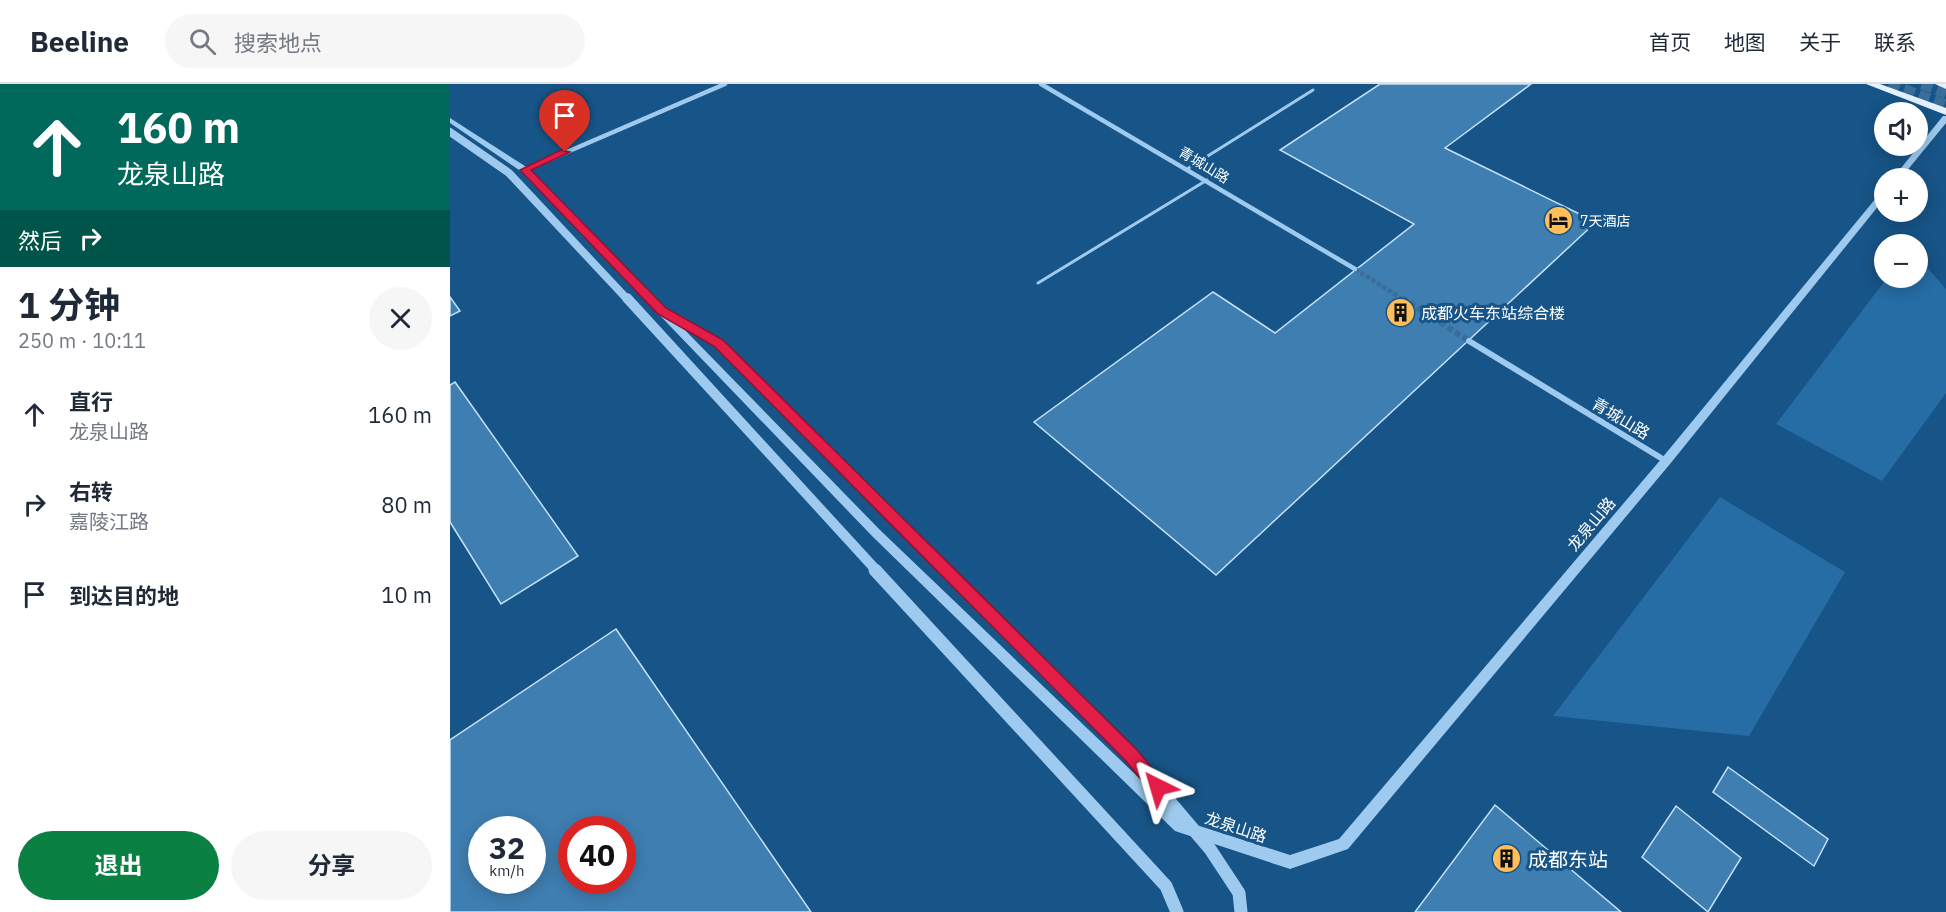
<!DOCTYPE html>
<html lang="zh">
<meta charset="utf-8">
<style>
body{margin:0;font-family:"IBM Plex Sans","Noto Sans SC",sans-serif;background:#f6f6f7;color:#1f2937;height:100vh;display:flex;flex-direction:column;font-size:22px;white-space:nowrap}
*{box-sizing:border-box;margin:0}
p{font-size:20px;color:#747a83}
.icon{flex:none;width:33px;height:33px;fill:none;stroke:currentColor;stroke-width:2;stroke-linecap:round;stroke-linejoin:round}
.map{position:relative;flex:1;overflow:hidden}
.sheet{display:flex;flex-direction:column;background:#fff;width:450px}
.sheet>*{flex:none}
.banner{background:#00695c;color:#fff;overflow:hidden}
.buttons{position:absolute;left:1424px;top:18px;display:grid;gap:12px}
.buttons a{display:grid;place-items:center;width:54px;height:54px;border-radius:50%;background:#fff;box-shadow:0 3px 15px #0003;font-size:30px}
.speed{position:absolute;left:18px;top:732px;display:flex;gap:12px;font-size:30px;font-weight:700;text-align:center}
.speed>*{display:grid;place-content:center;width:78px;height:78px;border-radius:50%;background:#fff;box-shadow:0 3px 15px #0003;line-height:1}
.speed small{font-size:15px;font-weight:400}
.speed .limit{border:9px solid #d22;background:#fff;color:#111}
.pin{position:absolute;display:grid;place-items:center;width:51px;height:51px;color:#fff;margin:-62px -26px;border-radius:50% 50% 50% 0;rotate:-45deg;box-shadow:0 0 6px #0007}
.pin .icon{rotate:45deg}
.me{position:absolute;width:66px;margin:-33px;rotate:320deg;stroke-linejoin:round;filter:drop-shadow(0 0 4px #0008)}
.turn{display:flex;align-items:center;gap:21px;height:126px;padding:0 18px;font-size:27px}
.turn .icon{width:78px;height:78px;stroke-width:2.5}
.turn b{display:block;font-size:42px;line-height:51px}
.then{display:flex;align-items:center;height:57px;padding:0 18px;background:#0003;gap:12px;font-size:22px}
.round{display:grid;place-items:center;flex:none;width:63px;height:63px;border-radius:32px;background:#f6f6f7}
.summary{display:flex;align-items:center;justify-content:space-between;height:102px;padding:0 18px}
h1{font-size:36px;font-weight:700;line-height:45px}
.primary-button{display:flex;gap:12px;margin-top:auto;padding:12px 18px}
.primary-button a{flex:1;height:69px;border-radius:36px;background:#0b8043;color:#fff;font-size:24px;font-weight:700;line-height:69px;text-align:center}
.primary-button a+a{background:#f6f6f7;color:#1f2937}
ul{padding:0;list-style:none}
li{display:flex;align-items:center;gap:18px;height:90px;padding:0 18px}
li div{flex:1}
li b{display:block;font-size:22px}
li em{font-style:normal}
header{display:flex;align-items:center;gap:36px;box-sizing:border-box;height:84px;padding:0 30px;background:#fff;border-bottom:2px solid #e0e1e3}
header strong{font-size:28px}
nav{display:flex;gap:33px;margin-inline-start:auto;font-size:21px}
.search{width:420px;height:54px;background:#f6f6f7;display:flex;align-items:center;gap:15px;box-sizing:border-box;padding:0 21px;border-radius:33px;color:#747a83;font-size:22px}
main{display:flex;flex:1;min-height:0}
.map>svg:first-child{display:block}
.green{fill:#266ca5}
.building{fill:#3f7eb1;stroke:#c3e2fa;stroke-width:1.5;fill-rule:evenodd}
.lines{fill:none;stroke-linecap:round;stroke-linejoin:round}
.minor-tunnel-far1{stroke:#3a6e99;stroke-width:4.5;stroke-dasharray:4.5 2;stroke-linecap:butt}
.minor-tunnel{stroke:#3a6e99;stroke-width:6;stroke-dasharray:6 3;stroke-linecap:butt}
.primary-tunnel{stroke:#3a6e99;stroke-width:11;stroke-dasharray:11 5;stroke-linecap:butt}
.service{stroke:#9dcaee;stroke-width:3}
.minor-far1{stroke:#9dcaee;stroke-width:4.5}
.minor{stroke:#9dcaee;stroke-width:6}
.tertiary{fill:#9dcaee;fill-rule:evenodd}
.primary{fill:#e4f1ff;fill-rule:evenodd}
.tertiary-bridge-far2{stroke:#9dcaee;stroke-width:8}
.tertiary-bridge-far1{stroke:#9dcaee;stroke-width:10}
.tertiary-bridge{stroke:#9dcaee;stroke-width:13}
.route{fill:#e11d48;stroke:#92132f;stroke-width:1.5}
.labels{text-anchor:middle;dominant-baseline:central;stroke-width:6;stroke-linejoin:round;paint-order:stroke}
.far-street-label{font-size:14px;fill:#fff;stroke:#175487}
.far-poi-label{font-size:14px;fill:#fff;stroke:#175487;text-anchor:start}
.poi-label{font-size:16px;fill:#fff;stroke:#175487;text-anchor:start}
.street-label{font-size:16px;fill:#fff;stroke:#175487}
.near-poi-label{font-size:20px;fill:#fff;stroke:#175487;text-anchor:start}
</style>
<header>
<strong>Beeline</strong>
<div class="search"><svg class="icon" aria-label="search" viewBox="0 0 24 24"><circle cx="10" cy="10" r="6"/><path d="M15 15l6 6"/></svg>搜索地点</div>
<nav><a>首页</a><a>地图</a><a>关于</a><a>联系</a></nav>
</header>
<main>
<section class="sheet">
<div class="banner">
<div class="turn"><svg class="icon" aria-label="ahead" viewBox="0 0 24 24"><path d="M12 20V5M6 11l6-6 6 6"/></svg><div><b>160 m</b>龙泉山路</div></div>
<div class="then">然后<svg class="icon" aria-label="right" viewBox="0 0 24 24"><path d="M7 20v-9h11M14 6l5 5-5 5"/></svg></div>
</div>
<div class="summary"><div><h1>1 分钟</h1><p>250 m · 10:11</p></div><a class="round"><svg class="icon" aria-label="close" viewBox="0 0 24 24"><path d="M6 6l12 12M18 6L6 18"/></svg></a></div>
<ul>
<li><svg class="icon" aria-label="ahead" viewBox="0 0 24 24"><path d="M12 20V5M6 11l6-6 6 6"/></svg><div><b>直行</b><p>龙泉山路</p></div><em>160 m</em></li>
<li><svg class="icon" aria-label="right" viewBox="0 0 24 24"><path d="M7 20v-9h11M14 6l5 5-5 5"/></svg><div><b>右转</b><p>嘉陵江路</p></div><em>80 m</em></li>
<li><svg class="icon" aria-label="arrive" viewBox="0 0 24 24"><path d="M6 21V4h12l-3 4 3 4H6"/></svg><div><b>到达目的地</b></div><em>10 m</em></li>
</ul>
<div class="primary-button"><a>退出</a><a>分享</a></div>
</section>
<div class="map">
<svg width="1496" height="828" viewBox="0 0 1496 828">
<rect width="100%" height="100%" fill="#175487"/>
<g class="green">
<path d="M1467 172 1496 205V309L1432 397 1326 340 1437 194H1467Z"/>
<path d="M1270 413 1395 488 1299 652 1103 632Z"/>
</g>
<g class="building">
<path d="M930 0H1081L995 64 1146 138 766 491 584 338 763 208 825 249 964 140 830 66Z"/>
<path d="M0 213 10 227 0 232Z"/>
<path d="M5 298 128 472 51 520 0 438V301Z"/>
<path d="M166 545 361 828H0V656ZM32 746H82V796H32ZM122 746H172V796H122Z"/>
<path d="M1278 683 1378 755 1364 782 1263 708Z"/>
<path d="M1045 721 1171 828H965Z"/>
<path d="M1226 722 1291 774 1258 828 1192 773Z"/>
</g>
<g class="lines">
<path class="minor-tunnel-far1" d="M905 185 954 216"/>
<path class="minor-tunnel" d="M952 214 1019 257"/>
<g class="primary-tunnel">
<path d="M1439 0 1496 21"/>
<path d="M1472 0 1496 9"/>
</g>
<g class="service">
<path d="M737 85 863 6"/>
<path d="M588 199 757 96"/>
</g>
<g class="minor-far1">
<path d="M591 0 905 185"/>
<path d="M75 86 275 0"/>
</g>
<path class="minor" d="M1019 257 1216 377"/>
<g class="tertiary">
<path d="M1493 32H1496V39L1451 94H1443Z"/>
<path d="M0 34 78 84 222 232H228L271 257 273 259 271 261H265L231 242 430 446 734 737 840 771 889 755 1212 374 1431 108H1434V115L1220 380 898 765 840 785 725 747 422 452 72 88 0 39Z"/>
</g>
<g class="primary">
<path d="M1416 0H1430L1496 24V31Z"/>
<path d="M1485 0H1496V5Z"/>
</g>
<path class="tertiary-bridge-far2" d="M0 48 59 89 178 216"/>
<g class="tertiary-bridge-far1">
<path d="M177 214 427 487"/>
<path d="M268 259 496 487"/>
</g>
<g class="tertiary-bridge">
<path d="M425 486 716 802 727 828"/>
<path d="M495 486 681 672 760 765 789 809 791 828"/>
</g>
</g>
<path class="route" d="M111 66 120 68 81 86 216 224 273 256 687 666 713 697 716 703 713 709 708 711 702 709 676 677 264 262 208 230 70 86Z"/>
<defs>
<symbol id="hotel-disc" viewBox="-11 -11 22 22"><circle r="9.5" fill="#ffbe5a" stroke="#175487"/><path d="M-6-4.5h1.5V1H6V5H4.5V3h-9V5H-6ZM-4 0a1.8 1.8 0 1 1 3.6 0ZM.5 0V-2.5h3Q6-2.5 6 0Z" fill="#111"/></symbol>
<symbol id="building-disc" viewBox="-11 -11 22 22"><circle r="9.5" fill="#ffbe5a" stroke="#175487"/><path d="M-4-6H4V6H1V3H-1V6H-4ZM-2.5-4.3h1.7v1.8h-1.7ZM.8-4.3h1.7v1.8H.8ZM-2.5-1h1.7V.8h-1.7ZM.8-1h1.7V.8H.8Z" fill="#111"/></symbol>
</defs>
<g fill-rule="evenodd">
<use href="#hotel-disc" x="1092" y="120" width="33" height="33"/>
<use href="#building-disc" x="934" y="212" width="33" height="33"/>
<use href="#building-disc" x="1040" y="758" width="33" height="33"/>
</g>
<g class="labels">
<g class="far-street-label">
<text transform="translate(754 81) rotate(31)">青城山路</text>
</g>
<g class="far-poi-label">
<text x="1130" y="137">7天酒店</text>
</g>
<g class="poi-label">
<text x="971" y="229">成都火车东站综合楼</text>
</g>
<g class="street-label">
<text transform="translate(1171 334) rotate(31)">青城山路</text>
<text transform="translate(1141 440) rotate(-50)">龙泉山路</text>
<text transform="translate(786 743) rotate(18)">龙泉山路</text>
</g>
<g class="near-poi-label">
<text x="1078" y="775">成都东站</text>
</g>
</g>
</svg>
<div class="buttons">
<a><svg class="icon" aria-label="sound" viewBox="0 0 24 24"><path d="M4 9h4l5-4v14l-5-4H4zM17 9q2 3 0 6"/></svg></a>
<a>+</a>
<a>−</a>
</div>
<div class="speed"><div>32<small>km/h</small></div><div class="limit">40</div></div>
<div class="pin" style="left:115px;top:68px;background:#d93025"><svg class="icon" aria-label="arrive" viewBox="0 0 24 24"><path d="M6 21V4h12l-3 4 3 4H6"/></svg></div>
<svg class="me" style="left:708px;top:703px" viewBox="-20 -20 40 40"><path d="M0-17L14 15 0 8-14 15z" fill="#e11d48" stroke="#fff" stroke-width="4"/></svg>
</div>
</main>
